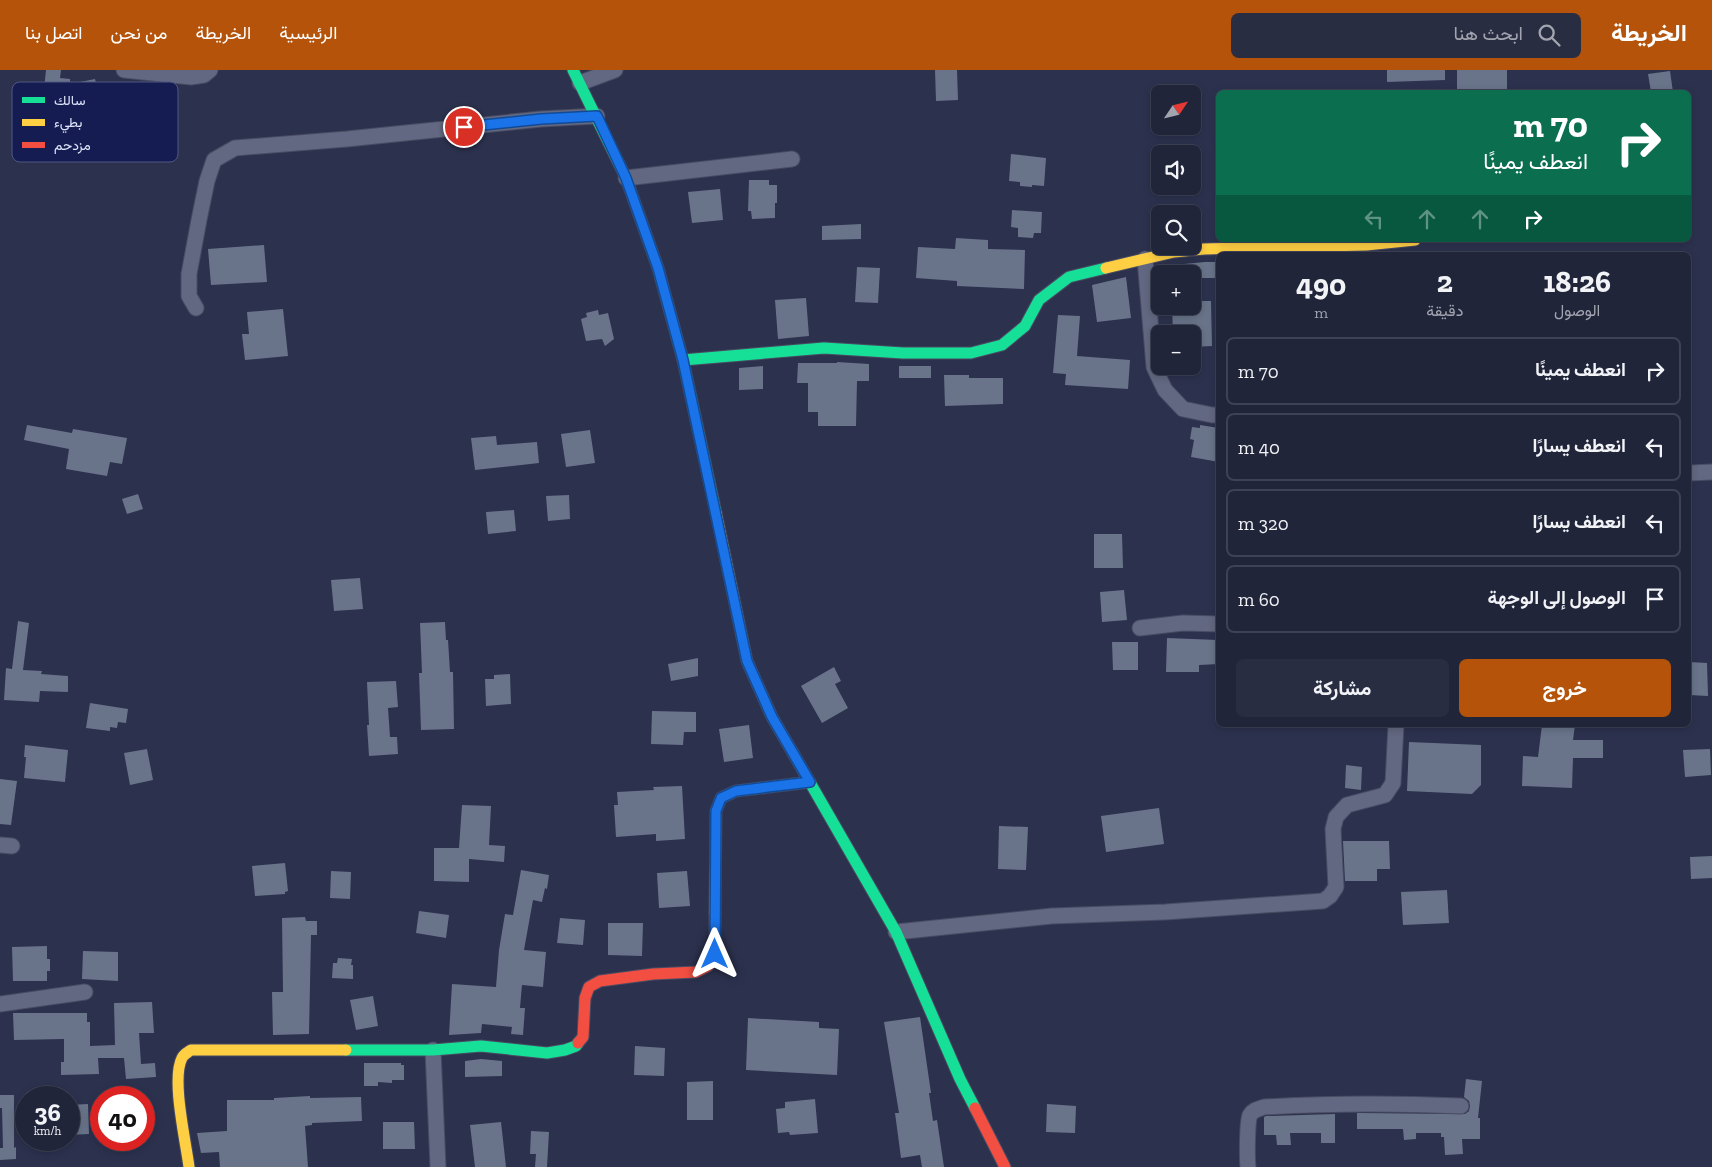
<!DOCTYPE html>
<html lang="ar">
<meta charset="utf-8">
<style>
body{margin:0;font-family:"Zilla Slab",Vazirmatn,serif;background:#292d42;color:#f1f3f6;direction:rtl;height:100vh;display:flex;flex-direction:column;font-size:19px;white-space:nowrap}
*{box-sizing:border-box;margin:0}
p{font-size:16px;color:#a2a5af}
.icon{flex:none;width:28px;height:28px;fill:none;stroke:currentColor;stroke-width:2;stroke-linecap:round;stroke-linejoin:round}
.map{position:relative;flex:1;overflow:hidden;direction:ltr}
.side{position:absolute;left:1216px;top:182px;width:475px;height:475px;display:flex;flex-direction:column;background:#21253a;border-radius:8px;box-shadow:0 2px 8px #0003,0 0 0 1px #3e4254;direction:rtl}
.side>*{flex:none}
.hud{position:absolute;left:1216px;top:20px;width:475px;height:152px;border-radius:8px;box-shadow:0 2px 8px #0003,0 0 0 1px #3e4254;direction:rtl;background:#0b6e4f;color:#fff;overflow:hidden}
.needle{width:32px;rotate:55deg}
.tools{position:absolute;left:1151px;top:15px;display:grid;gap:10px}
.tools a{display:grid;place-items:center;width:50px;height:50px;border-radius:8px;background:#21253a;box-shadow:0 2px 8px #0003,0 0 0 1px #3e4254;font-size:25px}
.speed{position:absolute;left:15px;top:1016px;display:flex;gap:10px;font-size:25px;font-weight:700;text-align:center}
.speed>*{display:grid;place-content:center;width:65px;height:65px;border-radius:50%;background:#21253a;box-shadow:0 2px 8px #0003,0 0 0 1px #3e4254;line-height:1}
.speed small{font-size:12px;font-weight:400}
.speed .limit{border:8px solid #d22;background:#fff;color:#111}
.pin{position:absolute;display:grid;place-items:center;width:42px;height:42px;color:#fff;margin:-21px;border:2px solid #fff;border-radius:50%;box-shadow:0 1px 5px #0007}
.me{position:absolute;width:55px;margin:-28px;rotate:0deg;stroke-linejoin:round;filter:drop-shadow(0 0 4px #0008)}
.turn{display:flex;align-items:center;gap:18px;height:105px;padding:0 20px;font-size:22px}
.turn .icon{width:65px;height:65px;stroke-width:2.5}
.turn b{display:block;font-size:35px;line-height:42px}
.lanes{display:flex;align-items:center;height:48px;padding:0 20px;background:#0003;justify-content:center;gap:25px;direction:ltr}
.lanes .off{opacity:.35}
.eta{display:flex;justify-content:space-evenly;align-items:center;height:85px;text-align:center}
.eta b{font-size:30px;font-weight:700;line-height:35px}
.cta{display:flex;gap:10px;margin-top:auto;padding:10px 20px}
.cta a{flex:1;height:58px;border-radius:8px;background:#b45309;color:#fff;font-size:20px;font-weight:700;line-height:58px;text-align:center}
.cta a+a{background:#292d42;color:#f1f3f6}
ul{padding:0;list-style:none}
li{display:flex;align-items:center;gap:15px;height:68px;margin:0 10px 8px;padding:0 10px;border:2px solid #3e4254;border-radius:8px}
li div{flex:1}
li b{display:block;font-size:19px}
li em{font-style:normal}
header{display:flex;align-items:center;gap:30px;box-sizing:border-box;height:70px;padding:0 25px;background:#b45309;color:#fff}
header strong{font-size:24px}
nav{display:flex;gap:28px;margin-inline-start:auto;font-size:18px}
.search{width:350px;height:45px;background:#292d42;display:flex;align-items:center;gap:12px;box-sizing:border-box;padding:0 18px;border-radius:8px;color:#a2a5af;font-size:19px}
.map>svg:first-child{display:block}
.building{fill:#69748a}
.lines{fill:none;stroke-linecap:round;stroke-linejoin:round}
.street-casing{stroke:#484b62;stroke-width:17}
.fast-casing{stroke:#484b62;stroke-width:13}
.slow-casing{stroke:#484b62;stroke-width:13}
.jam-casing{stroke:#484b62;stroke-width:13}
.street{stroke:#626881;stroke-width:15}
.fast{stroke:#16e098;stroke-width:11}
.slow{stroke:#ffcf43;stroke-width:11}
.jam{stroke:#f24e42;stroke-width:11}
.route-casing{stroke:#114b97;stroke-width:12}
.route{stroke:#1a73e8;stroke-width:9}
.key{fill:#151c51;stroke:#515883;stroke-width:1}
.key-label{font-size:14px;fill:#dee4f9}
</style>
<header>
<strong>الخريطة</strong>
<div class="search"><svg class="icon" aria-label="search" viewBox="0 0 24 24"><circle cx="10" cy="10" r="6"/><path d="M15 15l6 6"/></svg>ابحث هنا</div>
<nav><a>الرئيسية</a><a>الخريطة</a><a>من نحن</a><a>اتصل بنا</a></nav>
</header>
<div class="map">
<svg width="1712" height="1097" viewBox="0 0 1712 1097">
<rect width="100%" height="100%" fill="#2c314e"/>
<g class="building">
<path d="M46 0H61L60 8 70 9V14L95 9 98 22 136 28 131 55 109 52 111 45 83 50V46L26 41 28 17 44 19Z"/>
<path d="M935 0H957L958 30 936 31Z"/>
<path d="M1387 0H1445V10L1387 12Z"/>
<rect x="1457" y="0" width="50" height="22"/>
<path d="M1670 1 1673 22H1651L1648 4Z"/>
<path d="M1011 84 1046 88 1044 116 1032 115V117L1020 116V112L1009 111Z"/>
<path d="M749 110H769V115H777V133H775V148L752 149 751 141H748Z"/>
<path d="M720 119 723 150 692 153 688 122Z"/>
<path d="M1012 140 1042 142 1041 163H1034L1033 168 1018 167V158L1011 157Z"/>
<path d="M861 154V169L822 170V156Z"/>
<path d="M956 168 988 170V179L1025 180 1024 219 957 216V211L916 208 918 177 955 179Z"/>
<path d="M264 175 267 212 211 215 208 179Z"/>
<path d="M1205 192H1219V208H1192V204H1184V194Z"/>
<path d="M857 197 880 198 878 233 855 232Z"/>
<path d="M1126 207 1131 248 1097 252 1092 215Z"/>
<path d="M806 228 809 266 778 269 775 230Z"/>
<path d="M1193 231H1211L1212 276 1192 277V264H1173L1172 236H1192Z"/>
<path d="M283 239 288 286 245 290 242 264H249L247 242Z"/>
<path d="M598 240 599 245 608 243 614 269 605 276 602 269 586 271 581 249 587 247 586 243Z"/>
<path d="M1058 245 1080 246 1077 286 1130 290 1128 319 1065 315 1066 304 1053 303Z"/>
<path d="M837 292 869 294V311H857L856 356H818V342H808V313H797L798 293H837Z"/>
<path d="M763 296V319L739 320V298Z"/>
<rect x="899" y="296" width="32" height="12"/>
<path d="M944 305H969V308H1003V334L945 336Z"/>
<path d="M27 355 72 363 73 359 127 368 122 394 110 392 107 406 66 399 69 379 24 370Z"/>
<path d="M1200 355 1219 358V392L1191 387 1194 370 1190 369 1192 357 1200 358Z"/>
<path d="M590 360 595 393 566 397 561 364Z"/>
<path d="M496 366 497 375 537 372 539 393 475 400 471 368Z"/>
<path d="M138 424 143 439 127 444 122 429Z"/>
<path d="M569 425 570 449 548 451 546 426Z"/>
<path d="M514 440 516 461 488 464 486 442Z"/>
<path d="M1094 464H1122L1123 498H1094Z"/>
<path d="M360 508 363 539 334 541 331 510Z"/>
<path d="M1124 520 1127 550 1102 552 1100 522Z"/>
<path d="M18 551 29 553 23 600 42 601 41 604 68 606V622L40 621 39 632 4 630 6 598 12 599Z"/>
<path d="M445 552 446 570H448L450 602H453L454 659 421 660 419 603H422L420 553Z"/>
<path d="M1167 568 1218 570 1219 594 1199 595V602H1166Z"/>
<path d="M1112 572H1138V600H1113Z"/>
<path d="M698 588V606L671 611 668 594Z"/>
<path d="M1689 592 1707 593 1708 626 1689 625Z"/>
<path d="M834 597 841 611 835 614 848 638 822 653 801 616Z"/>
<path d="M510 604 511 634 486 636 485 609H494V605Z"/>
<path d="M396 611 398 637 388 638 390 667H397L398 684 369 686 367 655H369L367 612Z"/>
<path d="M90 633 128 639 126 653 118 652 117 658 110 657V661L86 658Z"/>
<path d="M652 641 696 642V662H684L683 675 651 674Z"/>
<path d="M749 655 753 688 724 692 719 659Z"/>
<path d="M1542 655H1575L1573 670H1603V688H1573L1572 718 1522 716 1523 686 1538 687Z"/>
<path d="M1409 672 1481 675V715L1472 724 1407 721Z"/>
<path d="M25 675 68 680 65 712 24 708 26 687H24Z"/>
<path d="M147 679 153 710 130 715 124 683Z"/>
<path d="M1710 679 1711 705 1685 707 1683 680Z"/>
<path d="M1346 695 1362 697 1361 720 1345 718Z"/>
<path d="M0 709 17 711 11 755 0 754Z"/>
<path d="M682 716 685 769 656 771V764L616 767 614 735H618L617 722 654 720 653 717Z"/>
<path d="M462 735 491 736 489 775 505 776 504 792 469 789V812L434 811V778H459Z"/>
<path d="M1159 738 1164 774 1106 782 1101 746Z"/>
<path d="M999 756 1028 757 1026 800 998 799Z"/>
<path d="M1343 771H1389L1390 799H1377V811H1345Z"/>
<path d="M1712 786V808L1691 809 1690 787Z"/>
<path d="M285 793 288 821 285 822V824L255 826 252 796Z"/>
<path d="M521 800 549 805 547 819 545 818 542 832 533 830 524 880 546 882 543 917 522 915 520 938H525L523 965 511 964 512 957 482 954 481 963 449 965 452 914 496 917 499 880 505 844 513 845Z"/>
<path d="M331 801 351 802 350 829 330 828Z"/>
<path d="M687 801 690 836 659 838 657 803Z"/>
<path d="M1447 820 1449 853 1403 855 1401 822Z"/>
<path d="M419 841 449 845 446 868 416 863Z"/>
<path d="M305 847 306 851H317V865H311L309 964 273 965 272 922H283L282 848Z"/>
<path d="M560 848 585 850 583 875 557 873Z"/>
<path d="M608 853H643L642 886 608 885Z"/>
<path d="M47 876V889H50V901H47V911H13L12 877Z"/>
<path d="M83 881 118 882V911L82 909Z"/>
<path d="M338 888 352 889 351 895H353V909L332 908 333 893H337Z"/>
<path d="M373 926 378 956 356 960 350 930Z"/>
<path d="M152 932 154 963H139L141 994 155 993 156 1007 126 1009 124 988H98L99 1004 61 1005V992H64V969L14 970 13 943H87V952H90V976L115 975 114 933Z"/>
<path d="M920 947 931 1023H929L933 1051 937 1050 944 1097H922L920 1085 901 1088 895 1043H899L884 952Z"/>
<path d="M748 948 819 952V958L839 959 837 1005 746 1000Z"/>
<path d="M635 976 665 978 664 1006 634 1005Z"/>
<path d="M481 989 502 991V1006L465 1007V991Z"/>
<path d="M364 993H401V995H404V1010H392V1013L378 1012V1016H364Z"/>
<path d="M1466 1009 1482 1011 1478 1048H1480V1069H1462L1463 1084 1445 1085 1444 1067H1441V1063H1416V1069L1404 1070 1403 1059H1357V1043L1465 1044 1469 1041 1470 1036 1469 1031 1464 1027Z"/>
<path d="M713 1011V1050H687V1012Z"/>
<path d="M0 1025H14V1078L16 1077V1089L0 1090V1078H3L2 1038H0Z"/>
<path d="M310 1026V1028L361 1027 362 1051 312 1053V1055L305 1056 308 1097H220L219 1082 201 1083 197 1063 227 1061V1030H274V1028Z"/>
<path d="M815 1029 818 1063 790 1065 789 1062 778 1063 776 1039 785 1038V1032Z"/>
<path d="M88 1034 89 1064 69 1065V1035Z"/>
<path d="M1047 1034 1076 1036 1075 1063 1046 1062Z"/>
<path d="M1335 1044V1073H1321V1063H1290L1291 1075H1277L1276 1065H1264V1047L1266 1046Z"/>
<path d="M383 1052H414L415 1079H383Z"/>
<path d="M501 1052 506 1097H475L470 1055Z"/>
<path d="M531 1061 549 1062 547 1097H535L536 1084H530Z"/>
</g>
<g class="lines">
<defs>
<g id="street">
<path d="M124 0 191 7 204 5 210 0"/>
<path d="M580 13 615 0"/>
<path d="M626 108 792 89"/>
<path d="M1145 189 1154 297 1165 320 1183 339 1212 345H1219"/>
<path d="M196 238 189 226V204L199 150 207 111 214 90 235 78 347 69 541 49 597 46"/>
<path d="M1689 403 1712 402"/>
<path d="M1140 558 1183 553 1219 554"/>
<path d="M0 775 12 776"/>
<path d="M896 862 1052 846 1165 842 1323 831 1330 826 1336 817 1333 759 1336 747 1347 735 1385 725 1393 713 1396 655"/>
<path d="M0 934 85 922"/>
<path d="M433 980 438 1097"/>
<path d="M1248 1097C1247 1088 1247 1052 1250 1045 1253 1040 1258 1039 1264 1037 1330 1033 1394 1033 1461 1036"/>
</g>
<g id="fast">
<path d="M573 0 626 108 658 198 683 290 716 443"/>
<path d="M683 290 824 278 903 283H971L1002 275 1025 256 1039 230 1069 207 1106 198"/>
<path d="M793 683 896 862 960 1009 975 1038"/>
<path d="M346 980H433L481 976 547 983 565 980 576 976 578 973"/>
</g>
<g id="slow">
<path d="M1106 198 1174 182 1204 179 1366 175 1415 170"/>
<path d="M716 443 747 591 772 647 793 683"/>
<path d="M715 843 716 741 721 728 736 721 810 712"/>
<path d="M189 1097C186 1072 171 1009 182 988 184 984 188 982 191 980H346"/>
</g>
<g id="jam">
<path d="M578 973 583 967 585 928 589 917 600 911 653 904 696 902 708 896 715 884V843"/>
<path d="M975 1038 1005 1097"/>
</g>
</defs>
<use href="#street" class="street-casing"/>
<use href="#fast" class="fast-casing"/>
<use href="#slow" class="slow-casing"/>
<use href="#jam" class="jam-casing"/>
<use href="#street" class="street"/>
<use href="#fast" class="fast"/>
<use href="#slow" class="slow"/>
<use href="#jam" class="jam"/>
</g>
<g class="lines">
<defs>
<path id="route" d="M464 57 541 49 597 46 626 108 658 198 683 290 747 591 772 647 810 712 736 721 721 728 716 741 715 884"/>
</defs>
<use href="#route" class="route-casing"/>
<use href="#route" class="route"/>
</g>
<rect x="12" y="12" width="166" height="80" rx="8" class="key"/>
<rect x="22" y="27" width="23" height="6" fill="#16e098"/>
<rect x="22" y="49" width="23" height="7" fill="#ffcf43"/>
<rect x="22" y="72" width="23" height="6" fill="#f24e42"/>
<g class="key-label">
<text x="54" y="35">سالك</text>
<text x="54" y="57">بطيء</text>
<text x="54" y="80">مزدحم</text>
</g>
</svg>
<div class="tools">
<a><svg class="needle" viewBox="-14 -14 28 28"><path d="M0-13l5 13h-10z" fill="#e53935"/><path d="M0 13l5-13h-10z" fill="#a2a5af"/></svg></a>
<a><svg class="icon" aria-label="sound" viewBox="0 0 24 24"><path d="M4 9h4l5-4v14l-5-4H4zM17 9q2 3 0 6"/></svg></a>
<a><svg class="icon" aria-label="search" viewBox="0 0 24 24"><circle cx="10" cy="10" r="6"/><path d="M15 15l6 6"/></svg></a>
<a>+</a>
<a>−</a>
</div>
<div class="speed"><div>36<small>km/h</small></div><div class="limit">40</div></div>
<div class="pin" style="left:464px;top:57px;background:#d93025"><svg class="icon" aria-label="arrive" viewBox="0 0 24 24"><path d="M6 21V4h12l-3 4 3 4H6"/></svg></div>
<svg class="me" style="left:715px;top:884px" viewBox="-20 -20 40 40"><path d="M0-17L14 15 0 8-14 15z" fill="#1a73e8" stroke="#fff" stroke-width="4"/></svg>
<div class="hud">
<div class="turn"><svg class="icon" aria-label="right" viewBox="0 0 24 24"><path d="M7 20v-9h11M14 6l5 5-5 5"/></svg><div><b>70 m</b>انعطف يمينًا</div></div>
<div class="lanes"><svg class="icon off" aria-label="left" viewBox="0 0 24 24"><path d="M17 20v-9H6M10 6l-5 5 5 5"/></svg><svg class="icon off" aria-label="ahead" viewBox="0 0 24 24"><path d="M12 20V5M6 11l6-6 6 6"/></svg><svg class="icon off" aria-label="ahead" viewBox="0 0 24 24"><path d="M12 20V5M6 11l6-6 6 6"/></svg><svg class="icon" aria-label="right" viewBox="0 0 24 24"><path d="M7 20v-9h11M14 6l5 5-5 5"/></svg></div>
</div>
<section class="side">
<div class="eta">
<div><b>18:26</b><p>الوصول</p></div>
<div><b>2</b><p>دقيقة</p></div>
<div><b>490</b><p>m</p></div>
</div>
<ul>
<li><svg class="icon" aria-label="right" viewBox="0 0 24 24"><path d="M7 20v-9h11M14 6l5 5-5 5"/></svg><div><b>انعطف يمينًا</b></div><em>70 m</em></li>
<li><svg class="icon" aria-label="left" viewBox="0 0 24 24"><path d="M17 20v-9H6M10 6l-5 5 5 5"/></svg><div><b>انعطف يسارًا</b></div><em>40 m</em></li>
<li><svg class="icon" aria-label="left" viewBox="0 0 24 24"><path d="M17 20v-9H6M10 6l-5 5 5 5"/></svg><div><b>انعطف يسارًا</b></div><em>320 m</em></li>
<li><svg class="icon" aria-label="arrive" viewBox="0 0 24 24"><path d="M6 21V4h12l-3 4 3 4H6"/></svg><div><b>الوصول إلى الوجهة</b></div><em>60 m</em></li>
</ul>
<div class="cta"><a>خروج</a><a>مشاركة</a></div>
</section>
</div>
